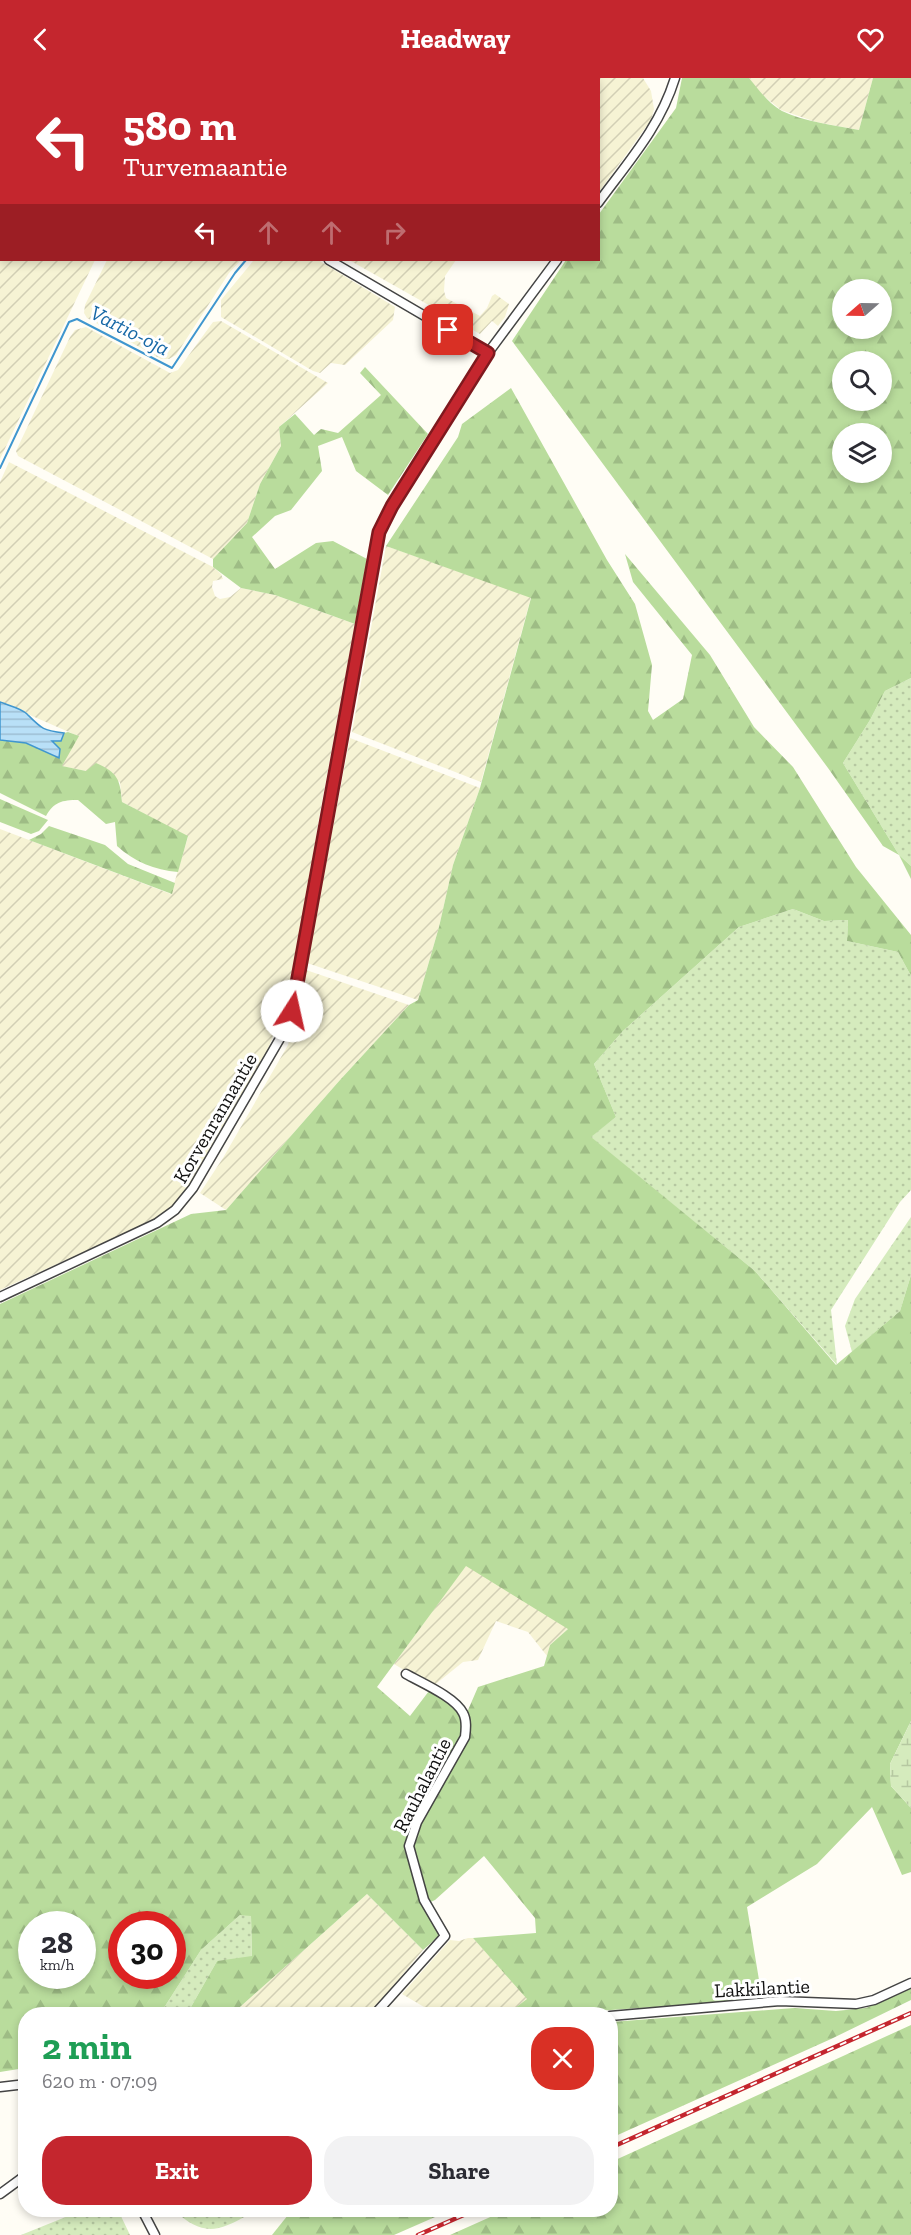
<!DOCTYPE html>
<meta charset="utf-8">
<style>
body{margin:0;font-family:"Zilla Slab",serif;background:#f2f2f3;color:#2b2b33;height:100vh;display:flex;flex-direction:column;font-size:22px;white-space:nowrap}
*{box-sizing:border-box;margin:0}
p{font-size:20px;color:#7c7c81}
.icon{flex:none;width:33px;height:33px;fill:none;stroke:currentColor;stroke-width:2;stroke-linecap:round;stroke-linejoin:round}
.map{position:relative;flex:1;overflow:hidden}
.drawer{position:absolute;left:18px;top:1929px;width:600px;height:210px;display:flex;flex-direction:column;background:#fff;border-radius:24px;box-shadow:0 3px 9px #0003}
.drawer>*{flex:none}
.top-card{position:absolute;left:0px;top:0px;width:600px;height:183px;box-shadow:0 3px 9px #0003;background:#c4262e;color:#fff;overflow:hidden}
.needle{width:39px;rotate:250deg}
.buttons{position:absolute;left:832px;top:201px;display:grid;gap:12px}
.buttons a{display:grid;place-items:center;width:60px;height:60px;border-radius:50%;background:#fff;box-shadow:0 3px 9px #0003;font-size:30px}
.speed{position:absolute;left:18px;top:1833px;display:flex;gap:12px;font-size:30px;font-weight:700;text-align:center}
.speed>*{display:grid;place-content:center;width:78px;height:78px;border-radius:50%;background:#fff;box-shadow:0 3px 9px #0003;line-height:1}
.speed small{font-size:15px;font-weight:400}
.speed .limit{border:9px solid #d22;background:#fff;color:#111}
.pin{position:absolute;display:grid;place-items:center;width:51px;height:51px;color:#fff;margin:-26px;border-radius:12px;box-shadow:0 3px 9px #0006}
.me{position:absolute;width:66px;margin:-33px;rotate:10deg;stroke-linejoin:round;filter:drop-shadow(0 0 4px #0008)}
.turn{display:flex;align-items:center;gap:21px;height:126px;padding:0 24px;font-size:27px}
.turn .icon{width:78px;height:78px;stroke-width:2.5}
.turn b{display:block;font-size:42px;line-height:51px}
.lanes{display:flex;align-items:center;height:57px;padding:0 24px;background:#0003;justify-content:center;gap:30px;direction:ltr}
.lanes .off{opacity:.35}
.round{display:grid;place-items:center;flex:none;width:63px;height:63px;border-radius:24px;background:#f2f2f3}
.head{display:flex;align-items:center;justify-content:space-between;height:102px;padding:0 24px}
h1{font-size:36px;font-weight:700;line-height:45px;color:#1e9e55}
.cta{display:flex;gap:12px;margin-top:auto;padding:12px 24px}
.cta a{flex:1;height:69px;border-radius:24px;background:#c4262e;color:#fff;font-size:24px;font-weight:700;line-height:69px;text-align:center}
.cta a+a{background:#f2f2f3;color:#2b2b33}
header{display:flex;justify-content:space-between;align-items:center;height:78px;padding:0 24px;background:#c4262e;color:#fff;font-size:27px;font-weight:700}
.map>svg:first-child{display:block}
.farmland{fill:url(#farmland-furrows)}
.grass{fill:url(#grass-dots)}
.forest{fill:url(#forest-firs);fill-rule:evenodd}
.wetland{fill:url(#wetland-marsh)}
.water{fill:url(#water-rules);stroke:#3f96cf;stroke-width:1.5}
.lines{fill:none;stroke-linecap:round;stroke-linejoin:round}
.stream{stroke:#3f96cf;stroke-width:2}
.minor-casing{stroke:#444;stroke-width:11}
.minor{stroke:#fff;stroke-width:8}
.rail-casing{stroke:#c4262e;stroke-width:4.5}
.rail{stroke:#fff;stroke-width:2;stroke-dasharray:7;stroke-linecap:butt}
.route-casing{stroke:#7f191e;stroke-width:15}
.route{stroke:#c4262e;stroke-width:10}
.labels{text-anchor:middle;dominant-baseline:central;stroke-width:6;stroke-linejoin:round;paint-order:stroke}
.street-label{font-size:20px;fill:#111;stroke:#fff}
.water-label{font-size:21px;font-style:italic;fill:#1768a6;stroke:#fff}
</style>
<header><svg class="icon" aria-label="back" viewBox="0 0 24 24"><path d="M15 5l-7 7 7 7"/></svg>Headway<svg class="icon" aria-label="heart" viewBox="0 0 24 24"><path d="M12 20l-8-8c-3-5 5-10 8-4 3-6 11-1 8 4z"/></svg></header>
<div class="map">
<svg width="911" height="2157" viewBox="0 0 911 2157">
<defs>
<pattern id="farmland-furrows" width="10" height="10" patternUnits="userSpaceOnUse" patternTransform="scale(1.5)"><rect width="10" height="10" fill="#f6f3d4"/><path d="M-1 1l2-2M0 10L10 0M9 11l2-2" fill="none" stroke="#d2cfb5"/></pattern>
<pattern id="grass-dots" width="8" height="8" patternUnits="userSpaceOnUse" patternTransform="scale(1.5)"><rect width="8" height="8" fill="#d5ebbd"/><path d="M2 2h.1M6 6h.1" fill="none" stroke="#b6c8a1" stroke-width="1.8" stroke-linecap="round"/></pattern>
<pattern id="forest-firs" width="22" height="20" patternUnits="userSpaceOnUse" patternTransform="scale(1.5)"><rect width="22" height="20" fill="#b9dc9c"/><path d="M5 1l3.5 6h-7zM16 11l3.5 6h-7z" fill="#9ebc85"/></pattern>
<pattern id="wetland-marsh" width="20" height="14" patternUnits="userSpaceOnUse" patternTransform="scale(1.5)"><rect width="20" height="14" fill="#d5ebbd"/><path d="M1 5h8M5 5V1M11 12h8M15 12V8" fill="none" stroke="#b6c8a1"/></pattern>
<pattern id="water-rules" width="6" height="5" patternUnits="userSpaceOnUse" patternTransform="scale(1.5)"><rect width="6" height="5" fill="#b9e0f7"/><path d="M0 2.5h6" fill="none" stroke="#9ebfd3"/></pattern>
</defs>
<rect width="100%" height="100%" fill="#fffdf5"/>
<g class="farmland">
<path d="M0 0 74 1 2 2V182H95L0 381Z"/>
<path d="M418 0H643L651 13 654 31 651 42 599 114 598 2 417 1Z"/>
<path d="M749 0H873L859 52 816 44 781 32 759 14Z"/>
<path d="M107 182H241L229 195 176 277 169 281H161L87 240 84 235 85 227Z"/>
<path d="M254 182H318L395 229 393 242 345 287 331 285 320 295 313 293 221 239V222Z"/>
<path d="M349 182H456L445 198 444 213 446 220 480 238 487 230 492 218 495 216 509 226 505 239 498 248 492 243 480 256Z"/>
<path d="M221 243 328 305 279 349 281 368 260 406 247 445 213 481 18 378 16 373 70 259 75 252 86 249 170 295 178 292 213 244Z"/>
<path d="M9 384 213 489 221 496 223 501 213 503 212 509 215 518 220 521 230 519 241 510 275 517 355 546 319 740 299 866 286 924 268 971 191 1107 172 1128 156 1141 0 1212V751L171 816 188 759 122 724 120 704 86 693 61 688 78 658 0 624V404Z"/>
<path d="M386 468 531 519 481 704 352 654Z"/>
<path d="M350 660 480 710 453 787 439 849 418 922 307 885Z"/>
<path d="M306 892 409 927 340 1002 226 1132 200 1115 223 1080 288 967Z"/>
<path d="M466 1487 569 1550 550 1567 547 1578 528 1554 496 1543 478 1582 463 1584 432 1609 394 1586Z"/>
<path d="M367 1816 423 1872 373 1932 349 1933 341 1936H232Z"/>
<path d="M468 1860H473L528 1921 507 1936H436L402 1916 450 1862 459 1863Z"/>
</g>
<g class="grass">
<path d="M911 600V788L899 777 843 685 870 642 885 613Z"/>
<path d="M793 831 824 843 848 842 847 863 898 874 911 898V1112L900 1124 831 1232 837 1287 755 1193 590 1059 616 1039 594 986 623 953 739 849Z"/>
<path d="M911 1139V1197L900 1233 852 1274 845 1248 855 1221Z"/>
<path d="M240 1837H251L252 1881 217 1883 187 1936H160L201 1872Z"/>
<path d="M83 2132H118L130 2157H21Z"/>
<path d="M174 2132H190L205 2136 228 2132H247L249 2136C216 2156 201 2157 174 2132Z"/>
</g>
<g class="forest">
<path d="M682 0H749C758 11 769 26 782 33 805 44 834 47 859 52L873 0H911V600L885 613 870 642 843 685 899 777 911 788V801L899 777 883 768 828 690 512 263 566 182H598L599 136 676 30ZM843 212H882V250H843ZM843 284H882V322H843ZM843 356H882V394H843Z"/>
<path d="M365 289 428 356 388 417 356 393 342 359 318 368 322 393 291 432 275 438 252 459 275 491 316 465 333 463 367 481 355 546 275 517 241 510 213 489V481L247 445 260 406 281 368 279 349 295 336 314 357 321 351 338 355 381 317 360 295Z"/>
<path d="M511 310 607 482 635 526 652 587 648 633 653 642 683 621 692 577 633 504 625 476 710 577 754 649 793 689 856 789 911 857V898L898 874 847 863 848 842 824 843 793 831 739 849 623 953 594 986 616 1039 591 1059 755 1193 836 1287 900 1233 911 1197V1643L890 1686 891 1708 911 1730V1794L902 1797 872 1729 817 1786 747 1829 759 1902 758 1922 596 1933 580 1936H507L527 1921 473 1860 536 1855 535 1840 484 1778 435 1822 426 1826 440 1857 423 1872 367 1816 232 1936H187L217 1883 252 1878 251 1838 240 1837 201 1872 160 1936H26L25 1990 0 1994V1226L191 1136 226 1132 340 1002 409 927 418 922 439 849 453 787 480 710 531 520 386 468 458 359 462 346ZM466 1488 568 1551 550 1567 544 1588 478 1609 465 1639 432 1609 410 1638 377 1609ZM32 1846H82V1898H32ZM122 1846H172V1898H122Z"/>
<path d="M68 654 79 658 62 688 86 693 96 685C118 695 120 701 122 724L188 758 178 794C154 792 135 784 117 768L115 744 106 746 78 722C62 722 54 724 46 738L0 715V662L26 665 58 679 60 671 51 662 61 663 64 655Z"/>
<path d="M0 721 48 742 39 753 31 756 0 744Z"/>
<path d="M49 748 105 767 128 786 175 805 172 816 29 762 41 756Z"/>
<path d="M911 1910V1922L831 1961 611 2060V1944L794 1930 836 1933 866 1930Z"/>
<path d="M911 1947V2157H450L506 2132H610L611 2084Z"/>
<path d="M292 2132H451L394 2157H272Z"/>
</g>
<path class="wetland" d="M911 1643V1730L891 1708 890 1686Z"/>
<path class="water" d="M0 624C7 627 21 630 27 636 42 651 42 652 64 655L61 663H52L60 671 59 680 26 665 0 662Z"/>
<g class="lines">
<g class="stream">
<path d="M404 2 405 0"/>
<path d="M0 390 69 244 77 241 172 290 235 195 246 182"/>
</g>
<defs>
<g id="minor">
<path d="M191 2V0"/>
<path d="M598 125C628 84 660 49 675 0"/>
<path d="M329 182 488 275"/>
<path d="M0 1219 157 1145 175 1132 193 1110 282 957 292 933 379 454 392 428 488 275 557 182"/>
<path d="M375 1936 445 1858 424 1822 409 1768 417 1744 465 1659C466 1651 467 1642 463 1635 455 1619 422 1605 406 1596"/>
<path d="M610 1938 780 1923 856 1926 874 1922 911 1905"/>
<path d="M0 2009 26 2006"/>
<path d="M0 2116 26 2097"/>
<path d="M142 2132 155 2157"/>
</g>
</defs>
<use href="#minor" class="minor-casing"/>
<use href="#minor" class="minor"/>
<defs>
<g id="rail">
<path d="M610 2070 911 1935"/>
<path d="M418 2157 475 2132"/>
</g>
</defs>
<use href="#rail" class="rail-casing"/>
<use href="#rail" class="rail"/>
</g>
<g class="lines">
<defs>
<path id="route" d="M292 933 379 454 392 428 488 275 448 252"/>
</defs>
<use href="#route" class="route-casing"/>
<use href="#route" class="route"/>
</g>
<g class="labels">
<g class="street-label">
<text transform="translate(215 1040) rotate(-60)">Korvenrannantie</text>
<text transform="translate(422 1707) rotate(-63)">Rauhalantie</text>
<text transform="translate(762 1910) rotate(-3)">Lakkilantie</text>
</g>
<g class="water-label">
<text transform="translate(130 252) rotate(27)">Vartio-oja</text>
</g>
</g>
</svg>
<div class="buttons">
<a><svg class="needle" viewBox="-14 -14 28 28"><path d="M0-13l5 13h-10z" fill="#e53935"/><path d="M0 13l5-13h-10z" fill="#7c7c81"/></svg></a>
<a><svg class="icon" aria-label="search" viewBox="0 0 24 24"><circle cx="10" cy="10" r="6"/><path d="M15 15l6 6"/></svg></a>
<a><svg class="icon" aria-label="layers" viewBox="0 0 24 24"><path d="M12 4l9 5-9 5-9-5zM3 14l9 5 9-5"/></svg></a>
</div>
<div class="speed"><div>28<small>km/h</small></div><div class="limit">30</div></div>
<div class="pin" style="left:448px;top:252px;background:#d93025"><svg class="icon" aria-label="arrive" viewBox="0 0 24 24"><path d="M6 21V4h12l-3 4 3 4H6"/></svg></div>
<svg class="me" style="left:292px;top:933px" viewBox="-20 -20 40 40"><circle r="19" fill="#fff"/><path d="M0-13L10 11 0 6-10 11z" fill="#c4262e"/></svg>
<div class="top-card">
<div class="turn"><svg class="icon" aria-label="left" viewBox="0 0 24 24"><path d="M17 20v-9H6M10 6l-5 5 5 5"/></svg><div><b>580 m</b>Turvemaantie</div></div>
<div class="lanes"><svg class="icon" aria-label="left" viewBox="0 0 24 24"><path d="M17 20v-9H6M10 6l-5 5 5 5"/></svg><svg class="icon off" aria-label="ahead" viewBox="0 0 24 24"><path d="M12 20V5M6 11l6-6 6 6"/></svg><svg class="icon off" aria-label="ahead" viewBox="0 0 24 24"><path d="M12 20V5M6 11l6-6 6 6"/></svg><svg class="icon off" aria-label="right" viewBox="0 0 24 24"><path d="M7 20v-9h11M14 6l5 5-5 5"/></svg></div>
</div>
<section class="drawer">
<div class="head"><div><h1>2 min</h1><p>620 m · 07:09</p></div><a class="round" style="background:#d93025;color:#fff"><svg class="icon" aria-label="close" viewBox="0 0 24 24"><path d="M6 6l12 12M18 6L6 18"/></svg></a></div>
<div class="cta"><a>Exit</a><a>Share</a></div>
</section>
</div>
